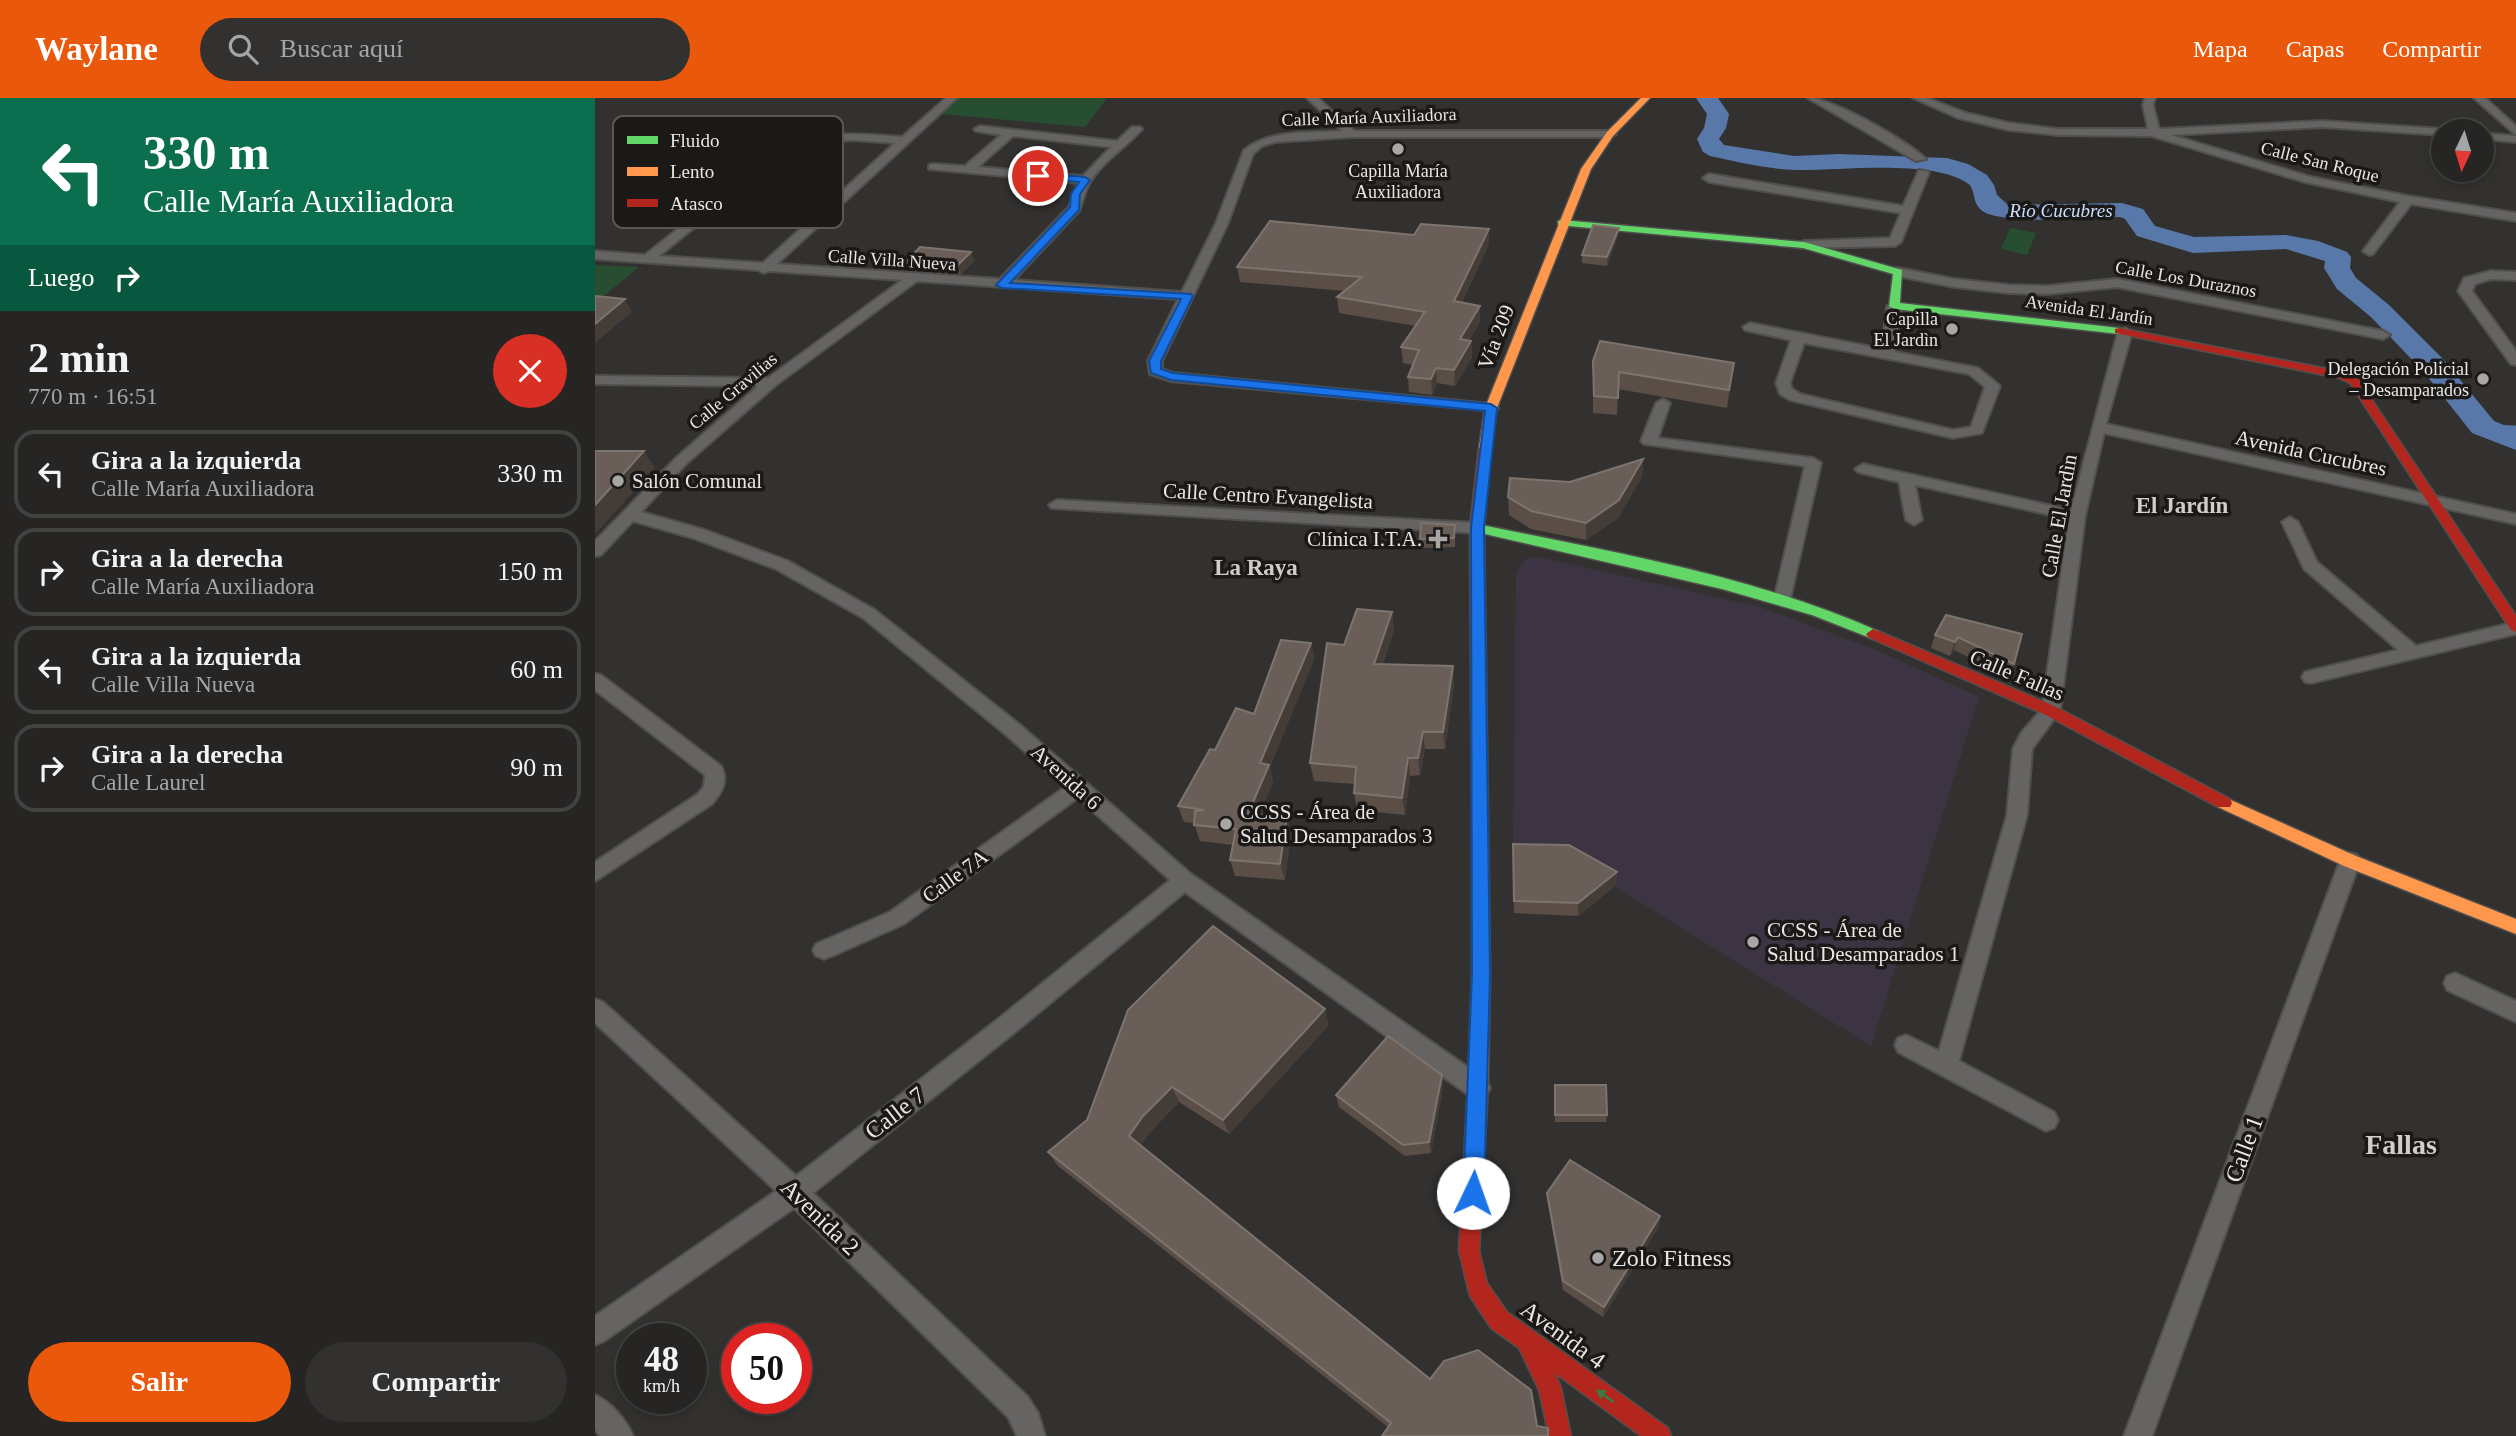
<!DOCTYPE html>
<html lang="es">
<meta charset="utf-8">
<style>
body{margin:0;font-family:"Times New Roman",serif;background:#323130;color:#f1f3f6;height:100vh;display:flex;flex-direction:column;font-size:26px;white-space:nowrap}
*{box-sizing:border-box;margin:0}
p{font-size:23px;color:#a4a5a6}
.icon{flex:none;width:38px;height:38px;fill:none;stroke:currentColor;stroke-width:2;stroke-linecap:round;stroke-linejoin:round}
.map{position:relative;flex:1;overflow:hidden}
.panel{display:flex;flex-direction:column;background:#262523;width:595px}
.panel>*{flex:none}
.guide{background:#0b6e4f;color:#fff;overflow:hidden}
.needle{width:46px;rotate:184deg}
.controls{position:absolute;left:1836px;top:21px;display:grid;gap:14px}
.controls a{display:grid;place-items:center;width:63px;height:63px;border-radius:50%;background:#262523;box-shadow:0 4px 10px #0003,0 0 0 2px #424241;font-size:35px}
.speed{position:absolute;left:21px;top:1225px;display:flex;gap:14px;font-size:35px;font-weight:700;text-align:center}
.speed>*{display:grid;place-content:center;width:91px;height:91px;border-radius:50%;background:#262523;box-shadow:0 4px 10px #0003,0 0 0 2px #424241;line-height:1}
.speed small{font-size:18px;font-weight:400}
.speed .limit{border:10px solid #d22;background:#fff;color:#111}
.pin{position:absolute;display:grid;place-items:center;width:60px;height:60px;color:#fff;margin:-30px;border:4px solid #fff;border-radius:50%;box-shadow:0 2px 7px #0007}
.me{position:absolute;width:77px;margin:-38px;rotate:3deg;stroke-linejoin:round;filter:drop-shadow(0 0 5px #0008)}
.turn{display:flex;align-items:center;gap:24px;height:147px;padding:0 28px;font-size:32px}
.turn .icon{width:91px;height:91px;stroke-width:2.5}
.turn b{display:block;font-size:49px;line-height:60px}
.then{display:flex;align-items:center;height:66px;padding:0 28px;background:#0003;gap:14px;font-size:26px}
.round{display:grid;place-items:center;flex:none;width:74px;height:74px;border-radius:37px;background:#323130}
.overview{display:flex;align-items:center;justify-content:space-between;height:119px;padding:0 28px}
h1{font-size:42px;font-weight:600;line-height:52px}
.primary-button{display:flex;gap:14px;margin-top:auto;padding:14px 28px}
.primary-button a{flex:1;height:80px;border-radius:42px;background:#ea580c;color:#fff;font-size:28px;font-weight:600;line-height:80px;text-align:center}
.primary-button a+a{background:#323130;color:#f1f3f6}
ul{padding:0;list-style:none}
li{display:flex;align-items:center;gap:21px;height:88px;margin:0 14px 10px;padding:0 14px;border:4px solid #424241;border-radius:21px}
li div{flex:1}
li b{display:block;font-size:26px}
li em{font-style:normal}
header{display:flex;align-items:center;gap:42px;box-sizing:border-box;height:98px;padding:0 35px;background:#ea580c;color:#fff}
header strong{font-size:33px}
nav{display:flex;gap:38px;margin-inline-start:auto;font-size:24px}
.search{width:490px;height:63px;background:#323130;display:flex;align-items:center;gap:18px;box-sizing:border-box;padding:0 24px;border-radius:38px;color:#a4a5a6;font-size:26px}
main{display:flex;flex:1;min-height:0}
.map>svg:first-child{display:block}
.medical{fill:#3c3442}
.green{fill:#274e30}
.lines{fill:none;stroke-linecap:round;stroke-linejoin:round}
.stream{stroke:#5978aa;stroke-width:5}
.river{fill:#5978aa;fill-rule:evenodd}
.street-casing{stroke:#504f4d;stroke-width:4}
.fast-casing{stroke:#504f4d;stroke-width:3}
.slow-casing{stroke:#504f4d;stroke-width:3}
.jam-casing{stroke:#504f4d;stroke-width:3}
.street{fill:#656463;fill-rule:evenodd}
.fast{fill:#63d668;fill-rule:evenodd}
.slow{fill:#ff974d;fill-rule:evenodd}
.jam{fill:#b3261e;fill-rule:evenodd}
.wall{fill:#5a4e47}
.shaded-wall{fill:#443c36}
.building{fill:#695f58;stroke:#7d746e;stroke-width:2}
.oneway{fill:#3f7840}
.route{fill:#1a73e8;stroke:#114b97;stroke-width:2}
.poi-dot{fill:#a9a7a5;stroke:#1b1917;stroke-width:2.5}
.labels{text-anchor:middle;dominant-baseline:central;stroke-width:7;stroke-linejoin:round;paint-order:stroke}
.far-street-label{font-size:18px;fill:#e9e6e4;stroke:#1b1917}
.far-poi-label{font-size:18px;fill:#e9e6e4;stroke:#1b1917;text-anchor:end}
.far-water-label{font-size:19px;font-style:italic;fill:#cbdeff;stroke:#1b1917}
.street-label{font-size:21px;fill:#e9e6e4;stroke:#1b1917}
.poi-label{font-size:21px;fill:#e9e6e4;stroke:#1b1917;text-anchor:start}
.neighbourhood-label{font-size:23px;font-weight:bold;fill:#d3cdc9;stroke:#1b1917}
.near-street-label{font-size:24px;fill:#e9e6e4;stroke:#1b1917}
.near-poi-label{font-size:24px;fill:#e9e6e4;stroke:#1b1917;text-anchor:start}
.near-neighbourhood-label{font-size:28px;font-weight:bold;fill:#d3cdc9;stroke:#1b1917}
.key{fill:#1b1917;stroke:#595654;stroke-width:2}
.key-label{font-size:19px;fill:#e9e6e4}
</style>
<header>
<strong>Waylane</strong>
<div class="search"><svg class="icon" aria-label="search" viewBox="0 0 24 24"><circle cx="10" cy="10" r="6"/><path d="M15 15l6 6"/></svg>Buscar aquí</div>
<nav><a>Mapa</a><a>Capas</a><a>Compartir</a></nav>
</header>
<main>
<section class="panel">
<div class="guide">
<div class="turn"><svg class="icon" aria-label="left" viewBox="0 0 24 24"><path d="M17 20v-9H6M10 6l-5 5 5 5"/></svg><div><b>330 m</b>Calle María Auxiliadora</div></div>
<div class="then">Luego<svg class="icon" aria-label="right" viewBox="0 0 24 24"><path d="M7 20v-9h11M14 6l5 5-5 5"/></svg></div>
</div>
<div class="overview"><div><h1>2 min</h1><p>770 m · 16:51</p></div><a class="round" style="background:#d93025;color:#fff"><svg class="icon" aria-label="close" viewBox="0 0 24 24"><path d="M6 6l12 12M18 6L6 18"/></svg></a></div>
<ul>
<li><svg class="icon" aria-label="left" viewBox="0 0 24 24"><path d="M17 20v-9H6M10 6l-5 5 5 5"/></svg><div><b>Gira a la izquierda</b><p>Calle María Auxiliadora</p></div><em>330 m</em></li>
<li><svg class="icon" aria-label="right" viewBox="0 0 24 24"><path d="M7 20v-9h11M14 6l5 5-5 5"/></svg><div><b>Gira a la derecha</b><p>Calle María Auxiliadora</p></div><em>150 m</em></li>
<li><svg class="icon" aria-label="left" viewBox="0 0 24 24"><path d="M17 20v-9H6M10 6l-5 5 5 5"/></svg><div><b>Gira a la izquierda</b><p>Calle Villa Nueva</p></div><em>60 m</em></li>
<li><svg class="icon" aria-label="right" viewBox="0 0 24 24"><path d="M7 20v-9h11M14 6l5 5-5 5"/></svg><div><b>Gira a la derecha</b><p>Calle Laurel</p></div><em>90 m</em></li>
</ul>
<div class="primary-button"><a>Salir</a><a>Compartir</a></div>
</section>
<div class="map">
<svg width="1921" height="1338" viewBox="0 0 1921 1338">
<rect width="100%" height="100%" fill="#33312f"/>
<path class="medical" d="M944 459 1165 509 1284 553 1384 599 1276 948 974 760 918 759 921 474 931 461Z"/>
<g class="green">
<path d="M364 0H512L490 29 346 16Z"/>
<path d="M1415 130 1441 135 1432 157 1406 151Z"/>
<path d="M0 167 44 169 0 205Z"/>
</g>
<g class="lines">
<path class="stream" d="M1888 329 1921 330"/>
<path class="river" d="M1101 0H1123L1134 16 1131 30 1124 41 1129 47 1199 58 1244 56 1352 60 1373 66 1392 77 1399 87 1402 97 1413 107 1527 105 1548 111 1560 128 1599 139 1691 137 1723 143 1752 154 1756 159 1755 170 1761 180 1794 207 1848 261 1899 323 1921 332V352L1877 335 1828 273 1776 219 1742 191 1729 170 1730 163 1691 151 1598 155 1542 138 1530 121 1525 119C1498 120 1401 128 1385 111 1378 104 1380 95 1375 87 1341 60 1245 73 1200 72 1173 71 1142 64 1115 58L1108 54 1102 41 1109 30 1112 16Z"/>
<defs>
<g id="street">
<path d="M351 0H362L182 166 405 181 474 109 483 85 334 71V67L338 66 370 68 406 37 381 33 379 31 385 28 522 43 537 29H545L547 31C531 50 507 63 494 86 489 95 488 104 484 113L419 182 587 194 621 125 649 52C675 31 715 35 747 33L712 0H723L759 33H1015L1021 36 1015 39H756L680 44 667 48 658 56 633 125 567 263V271L578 275 896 306 903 310 901 313 576 283 555 276 553 263 583 201 322 183 181 287 92 365 46 414 110 432 193 463 280 512 424 626 596 776 891 982 895 990 891 998 883 1001 875 998 590 794 419 935 218 1095 433 1299 443 1315 450 1338H422L413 1319 199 1110 9 1243 0 1247V1218L181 1093 0 925V901L8 904 201 1078 403 921 575 782 483 700 309 826 237 858 229 861 221 858 218 852 221 846 295 814 470 689 410 636 268 520 181 471 98 440 38 423 6 457 0 458V443L82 359 163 288 0 286V278L173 280 307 182 174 173 169 175 163 172 0 161V153L50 157 177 56C220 31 260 35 307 39ZM418 38 516 49 488 78 383 69ZM259 42 300 45 168 165 64 158 185 60 216 45Z"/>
<path d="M1213 0C1238 0 1312 43 1331 61L1321 63Z"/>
<path d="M1318 0H1332L1371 15 1414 25 1463 31H1553L1548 7 1550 0H1560L1558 7 1564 31 1727 23 1848 31 1853 33H1848V37L1727 29 1576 37 1716 79 1813 98 1921 115V123L1816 106 1778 156 1774 157 1768 153 1805 104 1710 84 1556 38 1463 37 1414 32 1363 20Z"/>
<path d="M1879 0H1890L1921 28V37Z"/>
<path d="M1886 35 1921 38V44L1886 41Z"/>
<path d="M1324 72 1334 74 1306 144 1300 148 1205 150 1203 147 1209 143 1295 140 1306 115 1114 84 1108 80 1114 76 1308 108Z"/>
<path d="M1303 170 1359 181 1414 187 1452 188 1522 181 1788 233 1795 237 1788 241 1522 189 1452 196 1414 195 1359 189 1298 177V171Z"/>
<path d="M1896 173 1921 174V182L1896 181 1880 186 1877 193 1921 253V267L1916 266 1863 193 1869 180Z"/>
<path d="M1299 204 1306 208 1300 254 1383 270 1405 288 1387 335 1358 340 1195 302 1185 296 1181 285 1196 242 1150 232 1148 229 1155 225 1287 251 1292 208ZM1209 245 1374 276 1390 289 1376 329 1358 332 1205 296 1197 291 1195 285Z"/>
<path d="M1530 230 1537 234 1511 326 1921 416V426L1509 335 1490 418 1465 613 1437 651 1432 717 1364 963 1459 1014 1463 1022 1459 1030 1451 1033 1303 954 1300 947 1303 940 1311 937 1344 953 1412 717 1418 651 1426 635 1447 611 1474 421 1320 387 1327 422 1319 427 1311 422 1304 384 1263 374 1260 371 1268 366 1476 412 1523 234Z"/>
<path d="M1068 301 1075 305 1063 340 1218 360 1226 365 1194 506H1182L1179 502 1210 368 1049 346 1046 343 1061 305Z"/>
<path d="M462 402 882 425 890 430 882 435 456 410 454 407Z"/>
<path d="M1695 419 1703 424 1722 464 1821 548 1921 524V536L1716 585 1710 584 1707 579 1710 574 1803 552 1709 471 1687 424Z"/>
<path d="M0 576 6 577 126 668C134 683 127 694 117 706L0 783V764L103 696 109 688 110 677 0 592Z"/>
<path d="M1755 755 1762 757 1765 763 1557 1338H1529L1745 763 1748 757Z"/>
<path d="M1860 875 1921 903V924L1852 892 1849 885 1852 878Z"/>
<path d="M0 1297C16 1304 31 1322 38 1338H5L0 1332Z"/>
</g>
<g id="fast">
<path d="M967 122 1209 144 1307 172 1305 205 1524 230 1530 233 1524 236 1299 211 1294 208 1298 176 1208 150 963 127V123Z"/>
<path d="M882 426C1014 453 1160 478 1283 533L1285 536 1278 541 1217 517 1127 491 877 433V427Z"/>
</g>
<g id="slow">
<path d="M1046 0H1055L1018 38 996 71 902 310 896 350 890 354 886 353 884 350 890 310 986 71 1012 34Z"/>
<path d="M1629 699 1761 758 1921 821V836L1749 768 1623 709 1621 705 1623 701Z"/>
<path d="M885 714 891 716 893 720 895 877 893 987 890 993 883 996 876 993 873 987 877 877V720L879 716Z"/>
</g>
<g id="jam">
<path d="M1524 230 1748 274 1763 281 1921 518V534L1916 532 1755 285 1744 280 1520 235V231Z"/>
<path d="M890 346 896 350 889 430 893 720 891 724H879L877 720 875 430 884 350Z"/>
<path d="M1278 531 1461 609 1635 701 1637 705 1635 709H1623L1451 617 1273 539 1271 536Z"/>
<path d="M883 978 890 981 893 987 884 1153 892 1185 912 1214 1073 1330 1076 1338H1046L960 1275 966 1290 976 1338H954L944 1292 924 1250 896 1230 875 1198 864 1153 873 987 876 981Z"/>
</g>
</defs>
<use href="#street" class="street-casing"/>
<use href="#fast" class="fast-casing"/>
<use href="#slow" class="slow-casing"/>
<use href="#jam" class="jam-casing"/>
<use href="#street" class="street"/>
<use href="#fast" class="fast"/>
<use href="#slow" class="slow"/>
<use href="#jam" class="jam"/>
</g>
<g class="wall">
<path d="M894 131V146L867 204 885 208V223L874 243H876L877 259 860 288 842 285 837 297 814 294 813 279 818 267 808 265 806 249 821 228 744 215 742 199 750 193 645 184 642 169 819 137Z"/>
<path d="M1023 138 1012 168 987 165V157Z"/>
<path d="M376 154 379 163 366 176 314 172 311 164Z"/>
<path d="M998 263 1137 282 1132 310 1023 291 1022 317 998 315Z"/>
<path d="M1048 361 1047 379 1023 420 991 442 936 431 914 417 913 399 975 384Z"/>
<path d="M860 436V449L826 450 825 441Z"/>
<path d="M797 514 799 532 788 566 858 568 859 586 850 651H830L825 677 815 678 810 717 762 712 759 695 760 686 719 683 715 665 749 547Z"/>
<path d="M1351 517 1419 566 1414 579 1359 552 1355 558 1336 550 1340 537Z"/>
<path d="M716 545 719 561 675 669 678 684 664 717 696 734 690 782 640 778 635 762 638 747 605 743 599 725 589 724 583 708 620 652 659 616Z"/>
<path d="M918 746 1022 774 1021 787 983 818 919 815Z"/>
<path d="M734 927 634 1036 584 1004 556 1033 546 1047 835 1281 883 1252 793 1329 463 1068 453 1054 492 1022Z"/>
<path d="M847 977 848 989 836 1055 810 1058 744 1009 741 997Z"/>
<path d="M960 987 1012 1017 1011 1024H960Z"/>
<path d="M952 1095 1065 1118 1064 1128 1008 1219 968 1192 953 1106Z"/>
</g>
<g class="shaded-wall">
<path d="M1024 130 1023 138 1012 168V159Z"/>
<path d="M894 131V146L860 218 859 203Z"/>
<path d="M376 154 379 163 366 176 363 167Z"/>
<path d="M30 201 37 214 0 245V226Z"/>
<path d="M885 208V223L866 257 865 241Z"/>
<path d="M876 243 877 259 860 288 859 272Z"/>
<path d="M1139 265 1137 282 1132 310 1134 292Z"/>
<path d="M841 270 842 285 837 297 836 281Z"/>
<path d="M49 353 60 370 0 436V407Z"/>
<path d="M1048 361 1047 379 1023 420 991 442V425Z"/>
<path d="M797 514 799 532 782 584 779 566Z"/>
<path d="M1363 539 1359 552 1355 558 1360 544Z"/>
<path d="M716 545 719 561 675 669 678 684 657 732 653 716 665 665Z"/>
<path d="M858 568 859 586 850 651 848 634Z"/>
<path d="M828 634 830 651 825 677 823 660Z"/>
<path d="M813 660 815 678 810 717 807 700Z"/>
<path d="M692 718 696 734 690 782 685 766Z"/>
<path d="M1022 774 1021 787 983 818V805Z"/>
<path d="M730 911 734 927 634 1036 628 1022Z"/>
<path d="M847 977 848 989 836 1055 834 1044Z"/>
<path d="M577 989 584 1004 556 1033 542 1052 534 1038 548 1018Z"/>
<path d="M1065 1118 1064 1128 1008 1219 1009 1209Z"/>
</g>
<g class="building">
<path d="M675 123 819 137 826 126 894 131 859 203 885 208 865 241 876 243 859 272 841 270 836 281 813 279 824 252 806 249 830 214 742 199 767 179 642 169Z"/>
<path d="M998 127 1024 130 1012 159 987 157Z"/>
<path d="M325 149 376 154 363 167 311 164Z"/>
<path d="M0 198 30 201 0 226Z"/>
<path d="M1005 243 1139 265 1134 292 1024 274 1023 300 999 298 998 263Z"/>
<path d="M0 353H49L0 407Z"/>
<path d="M1048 361 1024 402 991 425 936 413 913 399 915 380 975 384Z"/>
<path d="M826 425 860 427 859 440 825 441Z"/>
<path d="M762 511 797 514 779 566 858 568 848 634H828L823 660H813L807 700 759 695 761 669 715 665 732 545 749 547Z"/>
<path d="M1351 517 1427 536 1419 566 1363 539 1360 544 1340 537Z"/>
<path d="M686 542 716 545 665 665 674 667 653 716 692 718 685 766 635 762 641 731 599 727 600 713 609 712 583 708 615 651 620 652 641 610 659 616Z"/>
<path d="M918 746 974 747 1022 774 983 805 919 803Z"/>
<path d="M618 828 730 911 628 1022 577 989 548 1018 534 1038 835 1281 849 1263 883 1252 936 1292 942 1328 953 1330V1338H787L796 1325 453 1054 492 1022 533 912Z"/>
<path d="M793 938 847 977 834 1044 808 1047 741 997Z"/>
<path d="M960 987H1011L1012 1017H960Z"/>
<path d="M975 1062 1065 1118 1009 1209 968 1183 952 1095Z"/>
</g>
<defs><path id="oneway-solid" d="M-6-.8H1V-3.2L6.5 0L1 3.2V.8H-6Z" transform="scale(1.75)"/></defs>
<use class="oneway" href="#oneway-solid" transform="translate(1010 1298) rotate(-144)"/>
<path class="route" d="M443 75 490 79 495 82 485 96 484 112 415 185 596 196 598 198 566 263V271L578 275 896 306 902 310 889 430 895 877 889 1095 886 1102 878 1105 871 1102 868 1095 877 877 876 430 890 313 576 282 556 275 554 263 586 201 407 190 401 187 475 109 476 96 484 84 440 80V76Z"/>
<g class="poi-dot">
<circle cx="803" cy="51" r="7"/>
<circle cx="1357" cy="231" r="7"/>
<circle cx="1888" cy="281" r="7"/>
<circle cx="23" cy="383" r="7"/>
<path d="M839.5 430.5h7v7h7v7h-7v7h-7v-7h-7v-7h7z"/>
<circle cx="631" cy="726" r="7"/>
<circle cx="1158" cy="844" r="7"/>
<circle cx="1003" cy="1160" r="7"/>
</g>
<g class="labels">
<g class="far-street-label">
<text transform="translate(774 19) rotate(-2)">Calle María Auxiliadora</text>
<text transform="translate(1725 64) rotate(14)">Calle San Roque</text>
<text transform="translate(297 162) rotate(4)">Calle Villa Nueva</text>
<text transform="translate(1591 181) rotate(10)">Calle Los Duraznos</text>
<text transform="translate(1494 212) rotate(8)">Avenida El Jardín</text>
<text transform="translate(138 293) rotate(-40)">Calle Gravilias</text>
</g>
<g class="far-poi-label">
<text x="803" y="73" text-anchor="middle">Capilla María<tspan x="803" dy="21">Auxiliadora</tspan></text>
<text x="1343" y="221">Capilla<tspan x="1343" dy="21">El Jardìn</tspan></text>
<text x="1874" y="271">Delegación Policial<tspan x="1874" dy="21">– Desamparados</tspan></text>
</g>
<g class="far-water-label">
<text x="1466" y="112">Río Cucubres</text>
</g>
<g class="street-label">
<text transform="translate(901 239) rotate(-69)">Vía 209</text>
<text transform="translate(1716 355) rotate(12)">Avenida Cucubres</text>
<text transform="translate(673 398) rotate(3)">Calle Centro Evangelista</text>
<text transform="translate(1464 418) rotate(-80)">Calle El Jardìn</text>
<text transform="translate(1422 577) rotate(23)">Calle Fallas</text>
<text transform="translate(471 679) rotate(42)">Avenida 6</text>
<text transform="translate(360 778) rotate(-36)">Calle 7A</text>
</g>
<g class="poi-label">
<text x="37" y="383">Salón Comunal</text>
<text x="827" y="441" text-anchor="end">Clínica I.T.A.</text>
<text x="645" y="714">CCSS - Área de<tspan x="645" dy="24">Salud Desamparados 3</tspan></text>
<text x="1172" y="832">CCSS - Área de<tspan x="1172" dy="24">Salud Desamparados 1</tspan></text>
</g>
<g class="neighbourhood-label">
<text x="1587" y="407">El Jardín</text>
<text x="661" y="469">La Raya</text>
</g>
<g class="near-street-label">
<text transform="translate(300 1015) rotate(-38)">Calle 7</text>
<text transform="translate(1649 1051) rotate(-70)">Calle 1</text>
<text transform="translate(225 1119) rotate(44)">Avenida 2</text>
<text transform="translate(968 1237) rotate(36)">Avenida 4</text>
</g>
<g class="near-poi-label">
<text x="1017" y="1160">Zolo Fitness</text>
</g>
<g class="near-neighbourhood-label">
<text x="1806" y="1046">Fallas</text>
</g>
</g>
<rect x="18" y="18" width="230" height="112" rx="10" class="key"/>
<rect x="32" y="38" width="31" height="8" fill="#63d668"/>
<rect x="32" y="69" width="31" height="9" fill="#ff974d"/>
<rect x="32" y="101" width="31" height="8" fill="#b3261e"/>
<g class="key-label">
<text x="75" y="49">Fluido</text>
<text x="75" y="80">Lento</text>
<text x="75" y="112">Atasco</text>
</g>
</svg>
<div class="controls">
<a><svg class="needle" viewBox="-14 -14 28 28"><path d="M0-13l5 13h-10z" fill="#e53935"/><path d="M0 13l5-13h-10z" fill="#a4a5a6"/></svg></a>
</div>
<div class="speed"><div>48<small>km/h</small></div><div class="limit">50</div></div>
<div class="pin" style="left:443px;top:78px;background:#d93025"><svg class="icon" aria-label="arrive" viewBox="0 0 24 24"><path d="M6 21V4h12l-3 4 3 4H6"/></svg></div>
<svg class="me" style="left:878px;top:1095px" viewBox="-20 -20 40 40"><circle r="19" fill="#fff"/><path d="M0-13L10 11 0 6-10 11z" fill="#1a73e8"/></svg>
</div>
</main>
